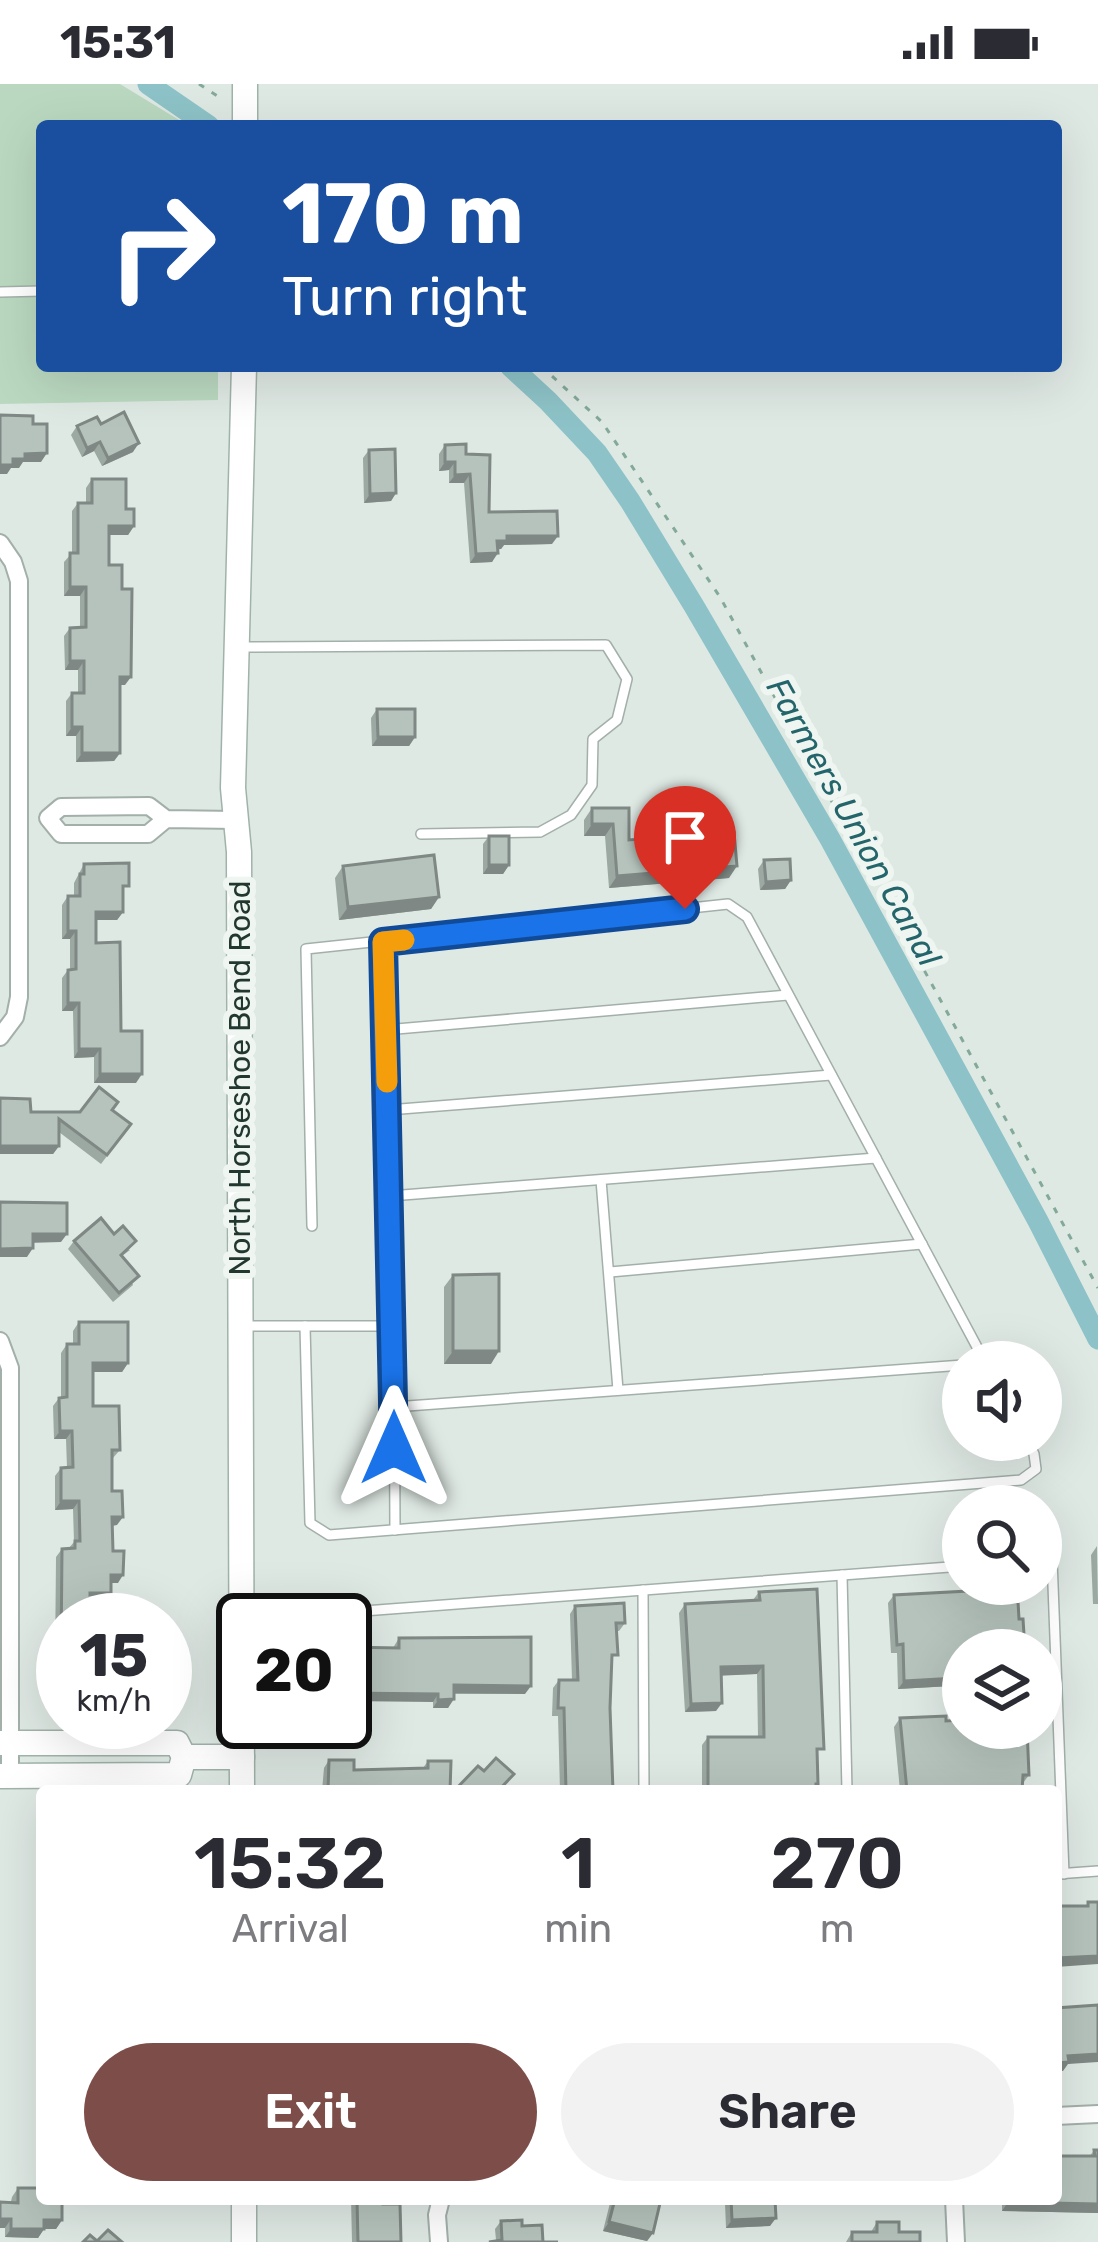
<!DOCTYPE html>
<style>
body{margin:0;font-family:Rubik,sans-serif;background:#f2f2f3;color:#2b2b33;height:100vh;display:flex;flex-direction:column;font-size:45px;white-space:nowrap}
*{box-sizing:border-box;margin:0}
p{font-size:39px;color:#7c7c81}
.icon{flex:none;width:66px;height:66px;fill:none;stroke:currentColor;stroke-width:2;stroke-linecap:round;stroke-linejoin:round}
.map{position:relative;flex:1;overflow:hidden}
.side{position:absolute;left:36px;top:1701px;width:1026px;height:420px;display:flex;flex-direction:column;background:#fff;border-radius:12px;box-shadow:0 12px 48px #0002}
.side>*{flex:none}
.top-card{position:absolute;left:36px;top:36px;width:1026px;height:252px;border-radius:12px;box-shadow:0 12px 48px #0002;background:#1a4fa0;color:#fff;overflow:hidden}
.buttons{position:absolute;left:942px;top:1257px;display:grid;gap:24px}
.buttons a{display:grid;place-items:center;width:120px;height:120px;border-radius:50%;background:#fff;box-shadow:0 12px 48px #0002;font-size:60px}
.speed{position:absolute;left:36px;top:1509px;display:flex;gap:24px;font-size:60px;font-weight:700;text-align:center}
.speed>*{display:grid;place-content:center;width:156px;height:156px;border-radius:50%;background:#fff;box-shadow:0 12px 48px #0002;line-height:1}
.speed small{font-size:30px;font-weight:400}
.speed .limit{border:6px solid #111;border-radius:18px;background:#fff;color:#111}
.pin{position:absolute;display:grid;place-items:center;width:102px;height:102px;color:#fff;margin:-123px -51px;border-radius:50% 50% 50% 0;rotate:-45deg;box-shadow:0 0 12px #0007}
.pin .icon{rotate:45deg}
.me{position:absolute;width:132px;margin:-66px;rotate:0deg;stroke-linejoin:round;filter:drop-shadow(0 0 9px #0008)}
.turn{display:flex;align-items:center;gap:42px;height:252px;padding:0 48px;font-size:54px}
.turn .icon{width:156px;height:156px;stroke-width:2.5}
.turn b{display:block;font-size:84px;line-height:102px}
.eta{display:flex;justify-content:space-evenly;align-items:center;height:204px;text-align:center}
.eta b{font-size:72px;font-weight:600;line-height:84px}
.cta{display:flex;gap:24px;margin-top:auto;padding:24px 48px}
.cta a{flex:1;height:138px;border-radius:72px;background:#7d4e49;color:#fff;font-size:48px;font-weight:600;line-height:138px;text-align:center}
.cta a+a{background:#f2f2f3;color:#2b2b33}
.status{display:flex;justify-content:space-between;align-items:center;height:84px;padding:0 60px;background:#fff;direction:ltr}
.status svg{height:33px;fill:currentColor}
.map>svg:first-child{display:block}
.green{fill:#bad8c0}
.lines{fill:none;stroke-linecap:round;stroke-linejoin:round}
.canal{stroke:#8dc3c8;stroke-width:21}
.lane-casing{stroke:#a3b0aa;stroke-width:12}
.street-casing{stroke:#a3b0aa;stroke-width:20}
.secondary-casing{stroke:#a0b3aa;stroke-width:27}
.path{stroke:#83a99a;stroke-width:3;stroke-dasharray:6 9;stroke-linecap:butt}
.lane{stroke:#fff;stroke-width:9}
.street{stroke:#fff;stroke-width:16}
.secondary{stroke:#fff;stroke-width:24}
.wall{fill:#9ca8a2}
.shaded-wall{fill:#7f8884}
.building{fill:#b5c3bc;stroke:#7f8884;stroke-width:3}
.route-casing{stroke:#114b97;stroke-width:30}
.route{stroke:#1a73e8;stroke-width:21}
.slow{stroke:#f59e0b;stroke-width:21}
.labels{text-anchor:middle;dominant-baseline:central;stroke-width:12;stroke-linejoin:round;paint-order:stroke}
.street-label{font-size:30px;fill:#22372f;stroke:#eff6f2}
.water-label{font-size:33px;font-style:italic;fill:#24656b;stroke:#eff6f2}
</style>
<div class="status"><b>15:31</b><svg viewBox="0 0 49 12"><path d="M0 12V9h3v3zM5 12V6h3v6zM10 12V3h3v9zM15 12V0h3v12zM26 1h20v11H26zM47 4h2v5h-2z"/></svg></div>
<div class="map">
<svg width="1098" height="2158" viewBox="0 0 1098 2158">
<rect width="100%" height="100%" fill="#dfe9e4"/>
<path class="green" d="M0 0H120L189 42H42V282H218V316L0 320Z"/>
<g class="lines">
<g class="canal">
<path d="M148 0 209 42"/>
<path d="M510 282 548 317 597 369 630 417 694 522 830 755 1038 1137 1098 1255"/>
</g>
<defs>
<g id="lane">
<path d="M0 208 42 207"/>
<path d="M242 563 606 561 627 595 617 636 593 655 592 701 571 731 540 748 421 750"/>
<path d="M383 858 394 1242"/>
<path d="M385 946 788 911"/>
<path d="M388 1026 831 991"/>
<path d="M601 1096 618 1306"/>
<path d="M390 1112 876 1074"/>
<path d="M312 1142 306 865 728 820 747 833 985 1278"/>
<path d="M610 1188 922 1160"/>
<path d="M241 1242H394L395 1446"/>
<path d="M305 1242 310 1439 329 1451 1021 1396 1036 1385 1034 1370 1027 1356"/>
<path d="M394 1323 963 1281"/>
<path d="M1041 1476 1052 1475 1064 1790"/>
<path d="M842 1491 847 1707"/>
<path d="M643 1506 644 1707"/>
<path d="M244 1536 963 1482"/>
<path d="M1056 1790 1098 1787"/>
</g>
<g id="street">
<path d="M0 459 13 478 19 497V913L15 933 0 953"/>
<path d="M166 735 148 750H61L48 734 61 723 149 722 166 735 236 736"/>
<path d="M0 1257 10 1284V1692"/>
<path d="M1056 2032 1098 2030"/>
<path d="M954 2115 956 2158"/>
<path d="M439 2158 437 2131 441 2115"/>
</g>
<g id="secondary">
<path d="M245 0V42"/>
<path d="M0 1659H177L184 1673 179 1691 0 1692"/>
<path d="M184 1673H242"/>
<path d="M242 1707 239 768 233 704 244 282"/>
<path d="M244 2115V2158"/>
</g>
</defs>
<use href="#lane" class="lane-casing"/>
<use href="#street" class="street-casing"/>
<use href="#secondary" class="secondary-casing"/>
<g class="path">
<path d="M199 0 222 15"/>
<path d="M541 282 602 338 720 513 1098 1204"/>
</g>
<use href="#lane" class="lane"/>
<use href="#street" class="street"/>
<use href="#secondary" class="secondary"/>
</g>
<g class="wall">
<path d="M101 340 133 368 102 382 94 367 82 373 71 351 77 342Z"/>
<path d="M445 361 466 370 489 428 552 460 504 461 501 465H498L492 478 470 479 464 399H449V386L439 387V370Z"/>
<path d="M369 366 396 409 391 417 364 419 363 374Z"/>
<path d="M92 395 126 425 134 442 128 451H109V481L125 601H120V669L114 677 76 678V652H66V617L72 609H78V586H65L64 552 70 544 80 543V512H64V478L72 469V427L78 419H86V404Z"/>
<path d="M377 625 415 653 409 662H372L371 634Z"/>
<path d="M592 724H629V756L729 794 609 804 605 752H584V736Z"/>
<path d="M489 752 509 781 503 790H483V760Z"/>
<path d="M764 776 791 796 785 805 760 806 758 785Z"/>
<path d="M84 780 123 811V828L117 836H96V859L136 999H94V973L74 974 73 927H62V894L68 886H70V855H62V821L68 812H74V799Z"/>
<path d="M343 782 439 813 431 825 339 836 335 794Z"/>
<path d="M0 1014 31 1028 112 1026 131 1040 101 1080 59 1048V1062L53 1070H0Z"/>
<path d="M74 1157 130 1166 122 1172 133 1201 113 1218 68 1165Z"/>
<path d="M453 1191 491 1280H444V1203Z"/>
<path d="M79 1238 128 1279 122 1288H93V1322L120 1366 112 1375V1407L117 1441 112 1442 113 1467 118 1499H111V1509L105 1518H90L63 1579H55L56 1473 62 1465 69 1464 74 1458 73 1425 55 1426V1392L61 1384H67L66 1355H54L53 1322 59 1314 61 1313V1269L67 1260H73V1247Z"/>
<path d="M1097 1462 1098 1520H1093L1091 1471Z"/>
<path d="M964 1500H968L963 1594 957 1595 951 1602 898 1605 897 1569H891L888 1519 894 1511 962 1508Z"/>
<path d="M759 1508 817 1673 816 1707H702V1661L708 1653H758L757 1590 721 1591 716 1627 685 1628 679 1529 685 1520 753 1516Z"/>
<path d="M575 1522 625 1539 619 1547H616L612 1579 610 1624 613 1707H560L558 1632H552L553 1604 559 1596H572L570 1530Z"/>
<path d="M399 1554 525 1610H454L448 1624H433V1618L393 1564Z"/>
<path d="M900 1634 946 1637 1029 1691 1023 1699 1022 1707H900L894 1643Z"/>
<path d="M329 1676 354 1686 423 1684 428 1677 450 1707H322L324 1684Z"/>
<path d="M1094 2066H1098V2129L1002 2127V2115H1056L1058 2072H1090Z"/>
<path d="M18 2104 62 2136 56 2145H44L38 2154 5 2153V2144L12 2113Z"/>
<path d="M351 2115H383V2120L401 2158H352Z"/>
<path d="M611 2115H661L653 2149 647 2157 603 2147Z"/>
<path d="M717 2115H775L770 2142 726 2144 725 2119H717Z"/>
<path d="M501 2137 522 2142 543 2158H558H488L496 2156 495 2145Z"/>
<path d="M877 2138 899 2148 920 2158H846L852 2148H871Z"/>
</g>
<g class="shaded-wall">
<path d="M100 358 94 367 82 373 87 364Z"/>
<path d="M139 359 133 368 102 382 108 374Z"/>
<path d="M47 369 41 378H23L19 384H11L7 390H0V381L25 370Z"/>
<path d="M445 378H455L449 386 439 387Z"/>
<path d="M470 390 464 399H449L455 391Z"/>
<path d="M396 409 391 417 364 419 370 410Z"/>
<path d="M109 442H134L128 451H103Z"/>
<path d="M507 452H558L552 460 504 461 501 465 491 466 497 457Z"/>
<path d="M498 469 492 478 470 479 476 470Z"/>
<path d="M70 503H86L80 512H64Z"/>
<path d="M70 577H84L78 586H65Z"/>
<path d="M120 593H131L125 601H114Z"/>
<path d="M72 643H82L76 652H66Z"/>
<path d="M378 653H415L409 662H372Z"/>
<path d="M82 669H120L114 677 76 678Z"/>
<path d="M592 740H613L605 752H584Z"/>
<path d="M489 781H509L503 790H483Z"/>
<path d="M737 782 729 794 609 804 617 792Z"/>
<path d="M791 796 785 805 760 806 766 798Z"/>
<path d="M439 813 431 825 339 836 348 823Z"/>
<path d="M96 828H123L117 836H90Z"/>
<path d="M68 847H76L70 855H62Z"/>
<path d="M68 919H79L73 927H62Z"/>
<path d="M79 965H100L94 973 74 974Z"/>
<path d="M100 990H142L136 999H94Z"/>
<path d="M0 1062H59L53 1070H0Z"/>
<path d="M33 1150H67L61 1158 27 1159Z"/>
<path d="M33 1164 27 1173H0V1165Z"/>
<path d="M453 1267H499L491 1280H444Z"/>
<path d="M93 1279H128L122 1288H87Z"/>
<path d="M60 1347H72L66 1355H54Z"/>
<path d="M61 1417H79L73 1425 55 1426Z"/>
<path d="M112 1433H123L117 1441 106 1442Z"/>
<path d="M111 1491H123L118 1499H105Z"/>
<path d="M90 1509H111L105 1518H84Z"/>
<path d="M763 1582 757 1590 715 1592 721 1583Z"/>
<path d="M957 1586H963V1594L957 1595 951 1602 898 1605 904 1597Z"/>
<path d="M454 1601 531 1602 525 1610 448 1609Z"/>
<path d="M345 1609 438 1610 433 1618 345 1617Z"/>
<path d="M454 1615 448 1624H433L438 1616Z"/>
<path d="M722 1619 716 1627 685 1628 691 1620Z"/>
<path d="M1098 1872V1880L1056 1883V1874Z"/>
<path d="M1098 1970V1978L1068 1980 1063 1987H1056V1979L1068 1972Z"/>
<path d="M1008 2118 1098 2120V2129L1002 2127Z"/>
<path d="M776 2134 770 2142 726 2144 732 2136Z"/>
<path d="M0 2135H11L5 2144H0Z"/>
<path d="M44 2136H62L56 2145H38Z"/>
<path d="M609 2138 653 2149 647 2157 603 2147Z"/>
<path d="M11 2145H44L38 2154 5 2153Z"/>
</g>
<g class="building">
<path d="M124 328 139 359 108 374 100 358 87 364 77 342 97 333 101 340Z"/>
<path d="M0 331 33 332V340H47V369L25 370V375H13V381H0Z"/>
<path d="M466 360V370L490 371 489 428 557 427 558 452H507V457H497L498 469 476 470 470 390 455 391V378H445V361Z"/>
<path d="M395 365 396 409 370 410 369 366Z"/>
<path d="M92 395H126V425H134V442H109V481H122V505H132L131 593H120V669H82V643H72V609H84V577H70V544L86 543V503H70V469H78V419H92Z"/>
<path d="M377 625H415V653H378Z"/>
<path d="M592 724H629V756L734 748 737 782 617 792 613 740H592Z"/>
<rect x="489" y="752" width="20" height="29"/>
<path d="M434 771 439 813 348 823 343 782Z"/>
<path d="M790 775 791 796 766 798 764 776Z"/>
<path d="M129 779V802H123V828H96V859L120 858 121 947H142V990H100V965H79V919H68V886L76 885V847H68V812H80V790H84V780Z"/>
<path d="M99 1003 118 1018 112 1026 131 1040 107 1071 59 1035V1062H0V1014L30 1015 31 1028H80Z"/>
<path d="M0 1118 67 1119V1150H33V1164L0 1165Z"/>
<path d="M101 1134 114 1150 123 1142 136 1157 121 1171 139 1192 119 1209 74 1157Z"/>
<path d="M499 1190V1267H453V1191Z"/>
<path d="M79 1238H128V1279H93V1322H119L120 1366H112V1407H122L123 1433H112L113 1467H124L123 1491H111V1509H90V1536H63V1571H61L62 1465 75 1464V1457H80L79 1417H61V1384L73 1383 72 1347H60L59 1314 67 1313V1260H79Z"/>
<path d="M968 1500H1017L1019 1535H1023L1025 1566H963V1586H957V1594L904 1597 903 1560 897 1561 894 1511 968 1507Z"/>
<path d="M817 1505 824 1665H817L818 1700H816V1707H708V1653H764L763 1582 721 1583 722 1619 691 1620 685 1520 760 1516 759 1508Z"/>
<path d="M624 1519 625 1539H616L618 1571H612L610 1624 613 1707H566L564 1624H558L559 1596H578L575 1522Z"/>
<path d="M531 1553V1602L454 1601V1615L438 1616V1610L345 1609V1563L399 1564V1554Z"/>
<path d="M946 1632V1637L963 1636V1644H1027L1029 1691H1023L1022 1707H907L900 1634Z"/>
<path d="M496 1674 514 1690 498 1707H454L478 1682 484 1687Z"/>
<path d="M329 1676H354V1686L428 1684V1677H451L450 1707H328Z"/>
<path d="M1088 1818H1098V1872L1056 1874V1822H1088Z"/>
<path d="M1098 1921V1970L1068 1972 1069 1978 1056 1979V1924Z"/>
<path d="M1056 2065H1058V2072H1095L1094 2066H1098V2120L1008 2118V2115H1056Z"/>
<path d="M18 2104H42V2115H62V2136H44V2145H11V2135H0V2118L18 2119Z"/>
<path d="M357 2115H383V2120H400L401 2158H358Z"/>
<path d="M615 2115H661L653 2149 609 2138Z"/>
<path d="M731 2115H775L776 2134 732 2136Z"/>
<path d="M522 2136V2142L542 2141 543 2158H558H489L502 2156 501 2137Z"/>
<path d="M877 2138H899V2148H920V2158H852V2148H877Z"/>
<path d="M108 2146 122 2158H83L90 2151 97 2157Z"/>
</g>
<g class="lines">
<defs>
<path id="route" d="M394 1364 383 858 685 825"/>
</defs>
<use href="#route" class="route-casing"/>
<use href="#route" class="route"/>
<path class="slow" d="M387 998 383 858 404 856"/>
</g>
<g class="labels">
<g class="street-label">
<text transform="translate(240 994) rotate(-90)">North Horseshoe Bend Road</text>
</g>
<g class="water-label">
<text transform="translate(854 738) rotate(61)">Farmers Union Canal</text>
</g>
</g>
</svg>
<div class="buttons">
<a><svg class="icon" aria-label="sound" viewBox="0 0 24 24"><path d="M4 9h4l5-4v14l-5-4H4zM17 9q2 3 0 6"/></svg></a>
<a><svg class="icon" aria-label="search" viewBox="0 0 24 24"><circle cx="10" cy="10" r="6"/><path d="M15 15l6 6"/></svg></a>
<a><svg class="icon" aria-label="layers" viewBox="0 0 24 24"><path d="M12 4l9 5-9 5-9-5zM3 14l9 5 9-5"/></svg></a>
</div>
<div class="speed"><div>15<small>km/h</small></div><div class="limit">20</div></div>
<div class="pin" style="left:685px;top:825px;background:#d93025"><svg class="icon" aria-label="arrive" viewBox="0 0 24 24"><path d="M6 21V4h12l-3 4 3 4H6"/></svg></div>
<svg class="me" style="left:394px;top:1364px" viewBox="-20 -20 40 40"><path d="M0-17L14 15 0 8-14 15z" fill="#1a73e8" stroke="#fff" stroke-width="4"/></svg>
<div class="top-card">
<div class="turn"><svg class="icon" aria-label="right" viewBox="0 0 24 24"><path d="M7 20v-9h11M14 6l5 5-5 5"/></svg><div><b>170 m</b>Turn right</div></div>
</div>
<section class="side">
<div class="eta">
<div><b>15:32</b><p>Arrival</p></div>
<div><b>1</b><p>min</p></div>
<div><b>270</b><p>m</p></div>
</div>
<div class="cta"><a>Exit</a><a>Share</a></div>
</section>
</div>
